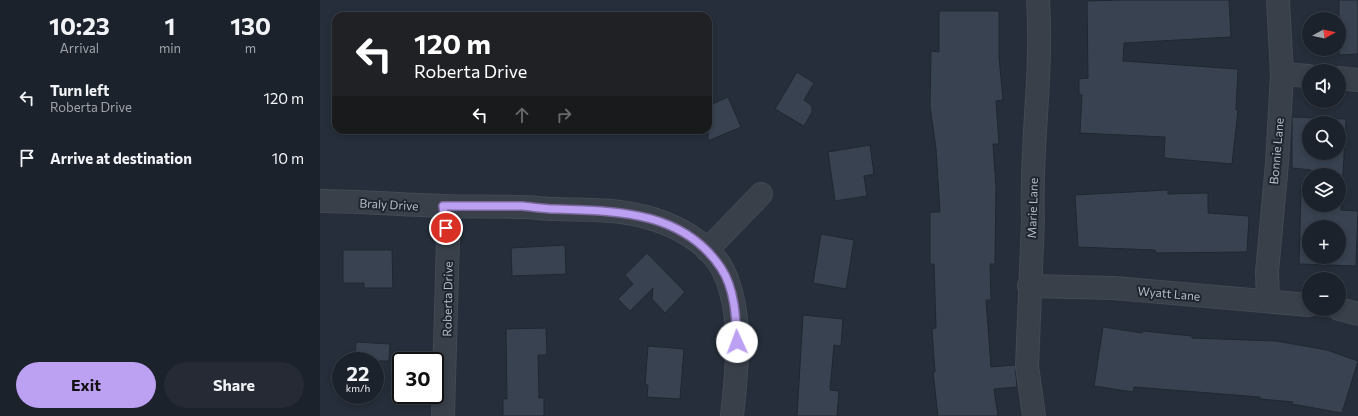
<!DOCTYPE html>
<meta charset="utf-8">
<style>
body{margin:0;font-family:Commissioner,sans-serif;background:#252a34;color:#f1f3f6;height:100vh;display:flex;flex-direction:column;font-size:15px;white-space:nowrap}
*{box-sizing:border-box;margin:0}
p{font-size:13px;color:#a0a4a9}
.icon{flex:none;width:22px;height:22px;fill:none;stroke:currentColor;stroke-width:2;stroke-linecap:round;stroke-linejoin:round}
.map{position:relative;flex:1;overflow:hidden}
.sheet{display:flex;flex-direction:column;background:#1c222c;width:320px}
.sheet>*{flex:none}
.banner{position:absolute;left:12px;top:12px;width:380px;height:122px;border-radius:12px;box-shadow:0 2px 6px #0003,0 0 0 1px #3a3f48;background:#202124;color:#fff;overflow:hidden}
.needle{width:26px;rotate:82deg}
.tools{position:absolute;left:982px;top:12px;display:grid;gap:8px}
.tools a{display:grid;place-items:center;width:44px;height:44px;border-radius:50%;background:#1c222c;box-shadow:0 2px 6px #0003,0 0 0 1px #3a3f48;font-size:20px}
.speed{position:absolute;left:12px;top:352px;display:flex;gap:8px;font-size:20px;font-weight:700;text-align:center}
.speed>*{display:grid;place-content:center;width:52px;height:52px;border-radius:50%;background:#1c222c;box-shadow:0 2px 6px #0003,0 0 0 1px #3a3f48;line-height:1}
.speed small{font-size:10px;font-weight:400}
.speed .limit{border:2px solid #111;border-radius:6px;background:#fff;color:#111}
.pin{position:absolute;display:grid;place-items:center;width:34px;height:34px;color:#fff;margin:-17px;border:2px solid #fff;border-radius:50%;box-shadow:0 1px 4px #0007}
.me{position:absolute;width:44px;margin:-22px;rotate:358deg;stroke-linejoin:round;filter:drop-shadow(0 0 3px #0008)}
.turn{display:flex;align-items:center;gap:14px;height:84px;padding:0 16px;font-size:18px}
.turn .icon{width:52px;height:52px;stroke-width:2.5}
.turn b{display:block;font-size:28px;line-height:34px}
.lanes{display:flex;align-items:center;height:38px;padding:0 16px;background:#0003;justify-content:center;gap:20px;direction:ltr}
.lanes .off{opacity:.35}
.eta{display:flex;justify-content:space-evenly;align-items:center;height:68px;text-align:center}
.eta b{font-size:24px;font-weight:700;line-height:28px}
.primary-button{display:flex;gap:8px;margin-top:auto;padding:8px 16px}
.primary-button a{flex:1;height:46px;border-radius:24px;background:#bca0f2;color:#111;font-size:16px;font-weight:700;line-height:46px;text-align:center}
.primary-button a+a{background:#252a34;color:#f1f3f6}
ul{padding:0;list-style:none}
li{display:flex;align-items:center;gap:12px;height:60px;padding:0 16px}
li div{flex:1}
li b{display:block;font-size:15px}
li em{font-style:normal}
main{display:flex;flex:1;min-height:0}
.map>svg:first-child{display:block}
.building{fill:#384250;stroke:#202731;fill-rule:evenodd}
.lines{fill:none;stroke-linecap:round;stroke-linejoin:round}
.minor-casing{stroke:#424953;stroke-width:24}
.minor{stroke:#39404a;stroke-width:22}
.route-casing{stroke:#7a689d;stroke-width:10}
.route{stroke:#bca0f2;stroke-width:7}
.labels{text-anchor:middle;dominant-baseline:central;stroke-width:4;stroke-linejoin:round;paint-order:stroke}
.street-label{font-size:12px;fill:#b4bbc6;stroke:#1e252f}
</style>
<main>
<section class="sheet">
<div class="eta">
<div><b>10:23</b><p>Arrival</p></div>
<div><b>1</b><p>min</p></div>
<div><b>130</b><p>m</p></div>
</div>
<ul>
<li><svg class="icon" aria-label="left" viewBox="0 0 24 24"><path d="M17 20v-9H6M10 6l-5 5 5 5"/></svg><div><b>Turn left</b><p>Roberta Drive</p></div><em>120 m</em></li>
<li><svg class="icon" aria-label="arrive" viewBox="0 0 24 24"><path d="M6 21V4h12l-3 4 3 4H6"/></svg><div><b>Arrive at destination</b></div><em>10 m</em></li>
</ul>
<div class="primary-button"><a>Exit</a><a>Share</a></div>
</section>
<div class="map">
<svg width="1038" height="416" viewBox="0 0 1038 416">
<rect width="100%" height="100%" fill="#252e3a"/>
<g class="building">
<path d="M801 0H909L911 37 804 43 803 61 918 69 916 110H918L912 164 844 158 845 137 760 133 762 95H759V79L768 78 767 1Z"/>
<path d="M1019 0H1038V54L1019 55Z"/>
<path d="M619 11H679V57L683 100 676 101 679 144H673L676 188 675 264H670L671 300H666L671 367 695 365 697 387 674 389 678 416H618L613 372H615L612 329 616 328 614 264H610V212H620L616 149 610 106 611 51 619 52Z"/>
<path d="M477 72 494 83 484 100 492 106V112L484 126 455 109Z"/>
<path d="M408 97 421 127 388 141V106Z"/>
<path d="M972 117 1026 119 1021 210 1038 211 1036 266 979 264 981 190 989 189V205H1019V175H991V170L972 168ZM989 123H1019V153H989ZM989 227H1019V257H989Z"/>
<path d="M550 145 554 174 544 176 547 196 515 201 508 152Z"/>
<path d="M848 190V194L888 193V213L929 216 927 252 836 253 835 250 758 247 755 195Z"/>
<path d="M501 234 534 240 526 289 493 283Z"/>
<path d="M245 245 246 274 192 276 191 248Z"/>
<path d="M23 250H72L73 288H44V283H23Z"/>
<path d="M327 253 365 292 345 313 332 299 333 288 310 311 298 299 313 284 305 275Z"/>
<path d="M483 315 523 319 521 346 514 345 510 390 519 391 517 416H477Z"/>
<path d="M783 327 822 333 823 331 872 336V338L956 341 1007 350 1038 361 1022 413 972 404 973 402 940 399V397L814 387 813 392 774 386Z"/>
<path d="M226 328 227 355H218L219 398H224V416H183V399H187L186 329Z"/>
<path d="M36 342 70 344 69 361H35Z"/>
<path d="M328 346 364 349 360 399 327 397 328 385H325Z"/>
</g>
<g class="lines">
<defs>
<g id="minor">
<path d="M962 74 989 76"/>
<path d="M1019 78 1038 80"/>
<path d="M0 201C41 201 82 205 124 206 150 207 176 206 202 207 213 207 224 209 235 209 264 210 295 209 322 216 352 223 388 241 403 270 424 314 417 369 412 416"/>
<path d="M387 250 441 194"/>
<path d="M709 286 794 288 989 305"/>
<path d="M948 301 947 272 957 163 962 74 958 0"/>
<path d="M1019 309 1038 314"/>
<path d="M123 416 128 238 123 206"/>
<path d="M714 416 707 366 713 221C710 147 723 74 718 0"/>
</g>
</defs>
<use href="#minor" class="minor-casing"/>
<use href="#minor" class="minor"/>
</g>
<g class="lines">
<defs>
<path id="route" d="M126 228 123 206C149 206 176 206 202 206 213 207 224 209 235 209 297 211 363 211 401 268 415 289 416 318 417 342"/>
</defs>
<use href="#route" class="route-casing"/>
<use href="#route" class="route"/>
</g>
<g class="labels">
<g class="street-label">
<text transform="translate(956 151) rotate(-85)">Bonnie Lane</text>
<text transform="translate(69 204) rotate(3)">Braly Drive</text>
<text transform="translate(712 208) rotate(-88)">Marie Lane</text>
<text transform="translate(849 293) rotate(5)">Wyatt Lane</text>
<text transform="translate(127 299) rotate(-89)">Roberta Drive</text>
</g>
</g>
</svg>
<div class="tools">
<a><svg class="needle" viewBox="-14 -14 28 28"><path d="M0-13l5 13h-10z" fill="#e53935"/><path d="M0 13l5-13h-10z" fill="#a0a4a9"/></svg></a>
<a><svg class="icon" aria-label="sound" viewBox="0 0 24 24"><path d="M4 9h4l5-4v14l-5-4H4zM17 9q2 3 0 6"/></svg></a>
<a><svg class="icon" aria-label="search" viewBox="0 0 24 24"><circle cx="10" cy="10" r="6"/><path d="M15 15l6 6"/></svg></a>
<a><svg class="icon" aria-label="layers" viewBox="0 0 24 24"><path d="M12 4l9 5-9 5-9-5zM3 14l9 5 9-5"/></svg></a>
<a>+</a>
<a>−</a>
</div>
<div class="speed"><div>22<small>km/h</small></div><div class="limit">30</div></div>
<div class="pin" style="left:126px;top:228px;background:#d93025"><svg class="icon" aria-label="arrive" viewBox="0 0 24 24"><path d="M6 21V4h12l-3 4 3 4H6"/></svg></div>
<svg class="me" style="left:417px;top:342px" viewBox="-20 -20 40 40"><circle r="19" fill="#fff"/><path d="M0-13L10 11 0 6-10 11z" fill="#bca0f2"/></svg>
<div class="banner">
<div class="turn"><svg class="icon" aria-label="left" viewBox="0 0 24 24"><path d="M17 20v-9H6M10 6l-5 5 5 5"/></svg><div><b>120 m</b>Roberta Drive</div></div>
<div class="lanes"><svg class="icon" aria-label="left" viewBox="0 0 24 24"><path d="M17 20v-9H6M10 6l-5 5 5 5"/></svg><svg class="icon off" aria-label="ahead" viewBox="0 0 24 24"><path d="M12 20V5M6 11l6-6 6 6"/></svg><svg class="icon off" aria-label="right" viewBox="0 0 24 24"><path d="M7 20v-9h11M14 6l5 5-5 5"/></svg></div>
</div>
</div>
</main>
